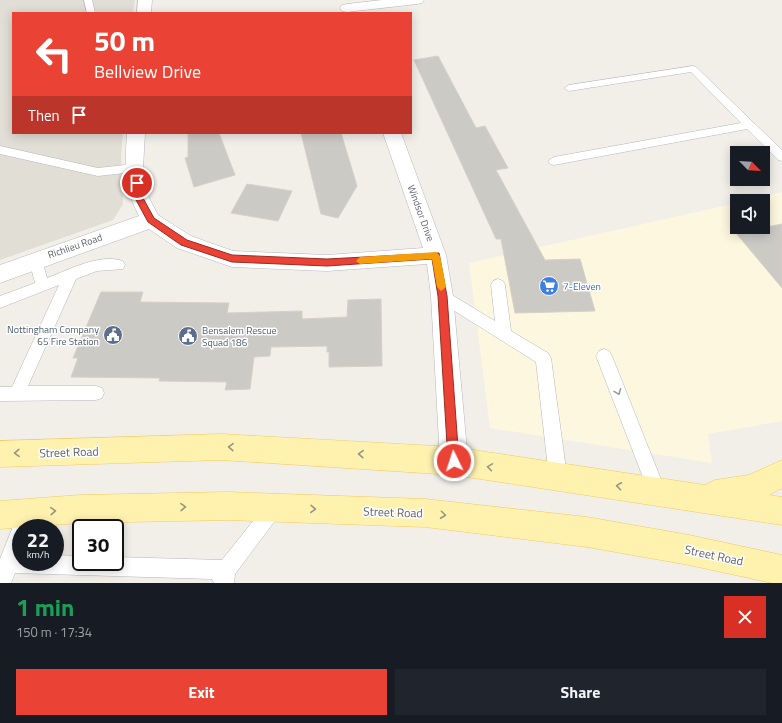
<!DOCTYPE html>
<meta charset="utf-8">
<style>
body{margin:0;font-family:"Titillium Web",sans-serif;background:#20242c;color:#f1f3f6;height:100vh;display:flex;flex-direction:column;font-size:15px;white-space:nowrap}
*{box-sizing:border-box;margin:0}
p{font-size:13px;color:#9ea1a6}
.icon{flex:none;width:22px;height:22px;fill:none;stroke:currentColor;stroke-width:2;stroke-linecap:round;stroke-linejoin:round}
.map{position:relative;height:583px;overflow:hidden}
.side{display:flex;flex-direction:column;background:#171b24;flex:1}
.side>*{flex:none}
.banner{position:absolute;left:12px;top:12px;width:400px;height:122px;border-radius:0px;box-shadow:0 2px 10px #0003;background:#ea4335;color:#fff;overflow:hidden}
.needle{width:26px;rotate:114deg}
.tools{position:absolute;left:730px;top:146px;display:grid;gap:8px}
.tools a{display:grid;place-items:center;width:40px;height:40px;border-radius:0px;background:#171b24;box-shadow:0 2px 10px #0003;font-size:20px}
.speed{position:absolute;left:12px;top:519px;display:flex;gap:8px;font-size:20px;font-weight:700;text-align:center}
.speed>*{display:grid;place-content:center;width:52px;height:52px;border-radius:50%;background:#171b24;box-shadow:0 2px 10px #0003;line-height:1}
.speed small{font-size:10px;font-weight:400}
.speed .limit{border:2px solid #111;border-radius:6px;background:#fff;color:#111}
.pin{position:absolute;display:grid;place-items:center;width:34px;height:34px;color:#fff;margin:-17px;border:2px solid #fff;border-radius:50%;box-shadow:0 1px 4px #0007}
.me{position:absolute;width:44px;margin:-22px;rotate:356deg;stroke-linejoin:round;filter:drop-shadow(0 0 3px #0008)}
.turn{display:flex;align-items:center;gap:14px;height:84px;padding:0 16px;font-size:18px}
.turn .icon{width:52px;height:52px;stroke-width:2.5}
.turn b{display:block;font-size:28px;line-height:34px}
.then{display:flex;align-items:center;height:38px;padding:0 16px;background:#0003;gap:8px;font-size:15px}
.round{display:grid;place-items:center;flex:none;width:42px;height:42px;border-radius:0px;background:#20242c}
.head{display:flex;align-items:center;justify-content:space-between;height:68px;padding:0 16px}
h1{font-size:24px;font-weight:700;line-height:30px;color:#1e9e55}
.button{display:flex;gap:8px;margin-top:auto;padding:8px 16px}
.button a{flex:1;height:46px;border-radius:0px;background:#ea4335;color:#fff;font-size:16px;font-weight:700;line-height:46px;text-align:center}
.button a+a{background:#20242c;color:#f1f3f6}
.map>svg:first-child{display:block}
.commercial{fill:#fef7e0}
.education{fill:#e1ded6}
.building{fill:#cccac5;stroke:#d6d1c6}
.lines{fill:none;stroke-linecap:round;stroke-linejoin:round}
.lane-casing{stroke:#b5b8bc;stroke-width:1}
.street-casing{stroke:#b5b8bc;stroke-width:1}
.primary-casing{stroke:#f2c960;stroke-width:1}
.lane{fill:#fff;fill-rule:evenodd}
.street{fill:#fff;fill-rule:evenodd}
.primary{fill:#fff2af;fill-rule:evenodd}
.oneway{stroke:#979a9d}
.oneway2{stroke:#979581}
.route{fill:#ea4335;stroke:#982c22}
.slow{fill:#f59e0b}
.labels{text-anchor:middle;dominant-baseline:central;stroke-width:3;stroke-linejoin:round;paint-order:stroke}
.street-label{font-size:10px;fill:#5f6368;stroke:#fff}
.shop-label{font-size:10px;fill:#366cbe;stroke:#fff;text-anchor:start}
.service-label{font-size:10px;fill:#4e5e75;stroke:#fff;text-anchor:end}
.near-street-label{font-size:12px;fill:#5f6368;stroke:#fff}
</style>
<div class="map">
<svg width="782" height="583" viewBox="0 0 782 583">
<rect width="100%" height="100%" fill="#f1efe8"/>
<path class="commercial" d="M782 192V421L708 434 712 463 490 428 469 263 737 203V227H763V201H744Z"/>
<path class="education" d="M0 0H135L133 13H13V133H123L121 155 123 204 113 220 0 260Z"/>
<g class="building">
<path d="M438 56 476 128 485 126 508 168 496 170 545 260 580 259 595 311 515 313 501 239H496L414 60Z"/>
<path d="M188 133H219L235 175 194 187 185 158 188 157Z"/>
<path d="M301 133H341L357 186 338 218 321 214Z"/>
<path d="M247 184 292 191 278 221 231 213Z"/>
<path d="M782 224V288L736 233Z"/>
<path d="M101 292H143L140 302 229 303 227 313 302 311V319L347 317 348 300 381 299 382 366 329 367V352H327V346L271 347 270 356 254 357 250 389 225 390 227 382 159 381 160 378 71 377 78 358H73Z"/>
</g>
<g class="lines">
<defs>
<g id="lane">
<path d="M84 0H92L95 13H87Z"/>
<path d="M693 66 696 67 782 150V161L778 160 747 129 554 165 550 164 548 161 554 157 741 123 691 72 569 91 564 88 569 85Z"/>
<path d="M0 146 98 168 134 164 140 168 134 172 98 176 0 154Z"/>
<path d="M36 255 41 256 47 278C69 270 99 253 123 261L125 265 123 269 97 271 76 279 28 386H96L102 388 104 393 102 398 96 400 0 401V387H12L59 285 0 308V296L35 283 29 260 31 256Z"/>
<path d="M498 279 503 281 505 285 511 331 548 353 551 358 567 477 564 483 558 486 552 483 549 477 536 362 437 300 435 296 437 292 442 290 447 292 495 321 491 285 493 281Z"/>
<path d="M604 349 609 351 612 356 666 492 663 498 657 501 651 498 596 356 599 351Z"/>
<path d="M274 499 280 502 283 508 280 514 235 574 234 583H214L212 579 15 573 11 583H0V559L14 524 21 522 28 524 29 528H21V562H55V555L81 556V562H115V557L222 560 268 502Z"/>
</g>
<g id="street">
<path d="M138 0H152L151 13H137Z"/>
<path d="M382 0H424L422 3 417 4 347 12 342 11 340 8 342 5 347 4Z"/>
<path d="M127 133H145L143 168 149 198 158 215 191 236 233 251 327 255 423 248 383 133H401L446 255 453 296 468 461 464 471 454 475 444 471 440 461 431 296 427 264 327 271 232 267 177 248 149 229 0 283V265L139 216C123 185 125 167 127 133Z"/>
</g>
<g id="primary">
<path d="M221 434 454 447 705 485 715 480 749 475 782 460V488L769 495 782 497V525L454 475 221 460 0 467V441Z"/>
<path d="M227 492 425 499 587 517 689 535 782 555V583H772L689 565 587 547 425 527 227 520 80 523 0 529V501L80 495Z"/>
</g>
</defs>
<use href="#lane" class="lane-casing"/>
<use href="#street" class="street-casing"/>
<use href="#primary" class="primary-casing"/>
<use href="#lane" class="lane"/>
<use href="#street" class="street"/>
<use href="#primary" class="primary"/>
</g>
<defs><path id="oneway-chevron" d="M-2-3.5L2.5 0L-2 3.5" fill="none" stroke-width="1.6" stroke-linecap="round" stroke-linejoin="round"/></defs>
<use class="oneway" href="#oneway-chevron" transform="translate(618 392) rotate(69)"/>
<g class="oneway2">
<use href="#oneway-chevron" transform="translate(231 447) rotate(-178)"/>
<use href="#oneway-chevron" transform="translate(17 453) rotate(178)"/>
<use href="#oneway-chevron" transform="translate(361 454) rotate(-176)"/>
<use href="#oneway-chevron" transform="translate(490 467) rotate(-171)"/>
<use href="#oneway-chevron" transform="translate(619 486) rotate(-172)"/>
<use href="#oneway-chevron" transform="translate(183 507) rotate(-1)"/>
<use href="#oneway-chevron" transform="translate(313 509) rotate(2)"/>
<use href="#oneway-chevron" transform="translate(53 511) rotate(-4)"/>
<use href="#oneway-chevron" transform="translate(443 515) rotate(7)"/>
</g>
<path class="route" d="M137 180 141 183 143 198 154 218 187 240 232 255 327 259 439 253 447 296 459 461 458 465 454 467 450 465 448 461 438 296 432 259 327 266 232 262 181 245 148 222 135 198 133 183Z"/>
<path class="slow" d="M436 252 440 256 446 287 441 291 437 287 432 259 360 264 356 261 360 257Z"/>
<defs>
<symbol id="supermarket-disc" viewBox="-11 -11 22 22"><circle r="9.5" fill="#3f7fe0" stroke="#fff"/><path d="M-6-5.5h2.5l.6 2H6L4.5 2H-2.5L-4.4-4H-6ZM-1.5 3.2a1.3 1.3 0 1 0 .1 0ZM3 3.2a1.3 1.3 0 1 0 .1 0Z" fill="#fff"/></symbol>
<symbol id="civic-disc" viewBox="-11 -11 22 22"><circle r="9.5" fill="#5c6f8a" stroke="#fff"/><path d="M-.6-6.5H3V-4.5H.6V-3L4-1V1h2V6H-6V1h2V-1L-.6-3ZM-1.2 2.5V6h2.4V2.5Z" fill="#fff"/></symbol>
</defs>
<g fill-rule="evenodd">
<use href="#supermarket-disc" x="538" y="275" width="22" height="22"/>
<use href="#civic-disc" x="102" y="324" width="22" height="22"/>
<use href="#civic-disc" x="177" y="325" width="22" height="22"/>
</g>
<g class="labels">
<g class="street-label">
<text transform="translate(421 213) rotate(70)">Windsor Drive</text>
<text transform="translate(75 246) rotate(-19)">Richlieu Road</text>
</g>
<g class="shop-label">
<text x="563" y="286">7-Eleven</text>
</g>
<g class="service-label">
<text x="99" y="329">Nottingham Company<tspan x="99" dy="12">65 Fire Station</tspan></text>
<text x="202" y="330" text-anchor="start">Bensalem Rescue<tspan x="202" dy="12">Squad 186</tspan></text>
</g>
<g class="near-street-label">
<text transform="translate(69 452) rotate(-2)">Street Road</text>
<text transform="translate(393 512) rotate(2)">Street Road</text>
<text transform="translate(714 555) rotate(12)">Street Road</text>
</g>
</g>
</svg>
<div class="tools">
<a><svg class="needle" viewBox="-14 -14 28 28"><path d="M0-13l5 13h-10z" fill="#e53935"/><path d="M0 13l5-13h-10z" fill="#9ea1a6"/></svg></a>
<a><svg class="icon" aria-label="sound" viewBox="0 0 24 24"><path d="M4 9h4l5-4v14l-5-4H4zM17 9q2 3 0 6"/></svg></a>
</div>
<div class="speed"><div>22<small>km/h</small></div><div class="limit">30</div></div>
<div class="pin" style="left:137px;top:183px;background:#d93025"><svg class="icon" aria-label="arrive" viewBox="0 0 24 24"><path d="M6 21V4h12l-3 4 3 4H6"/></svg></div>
<svg class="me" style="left:454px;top:461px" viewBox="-20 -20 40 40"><circle r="17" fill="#ea4335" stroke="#fff" stroke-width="3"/><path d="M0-11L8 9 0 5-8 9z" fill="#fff"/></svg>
<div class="banner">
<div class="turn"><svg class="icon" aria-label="left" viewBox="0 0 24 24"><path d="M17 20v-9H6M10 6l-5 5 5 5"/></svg><div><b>50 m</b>Bellview Drive</div></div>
<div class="then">Then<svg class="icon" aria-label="arrive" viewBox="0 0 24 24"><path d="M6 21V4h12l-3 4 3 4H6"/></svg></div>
</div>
</div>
<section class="side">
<div class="head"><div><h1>1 min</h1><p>150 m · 17:34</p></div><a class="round" style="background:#d93025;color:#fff"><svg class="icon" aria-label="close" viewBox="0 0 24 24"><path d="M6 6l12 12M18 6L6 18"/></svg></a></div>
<div class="button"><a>Exit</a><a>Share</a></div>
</section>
